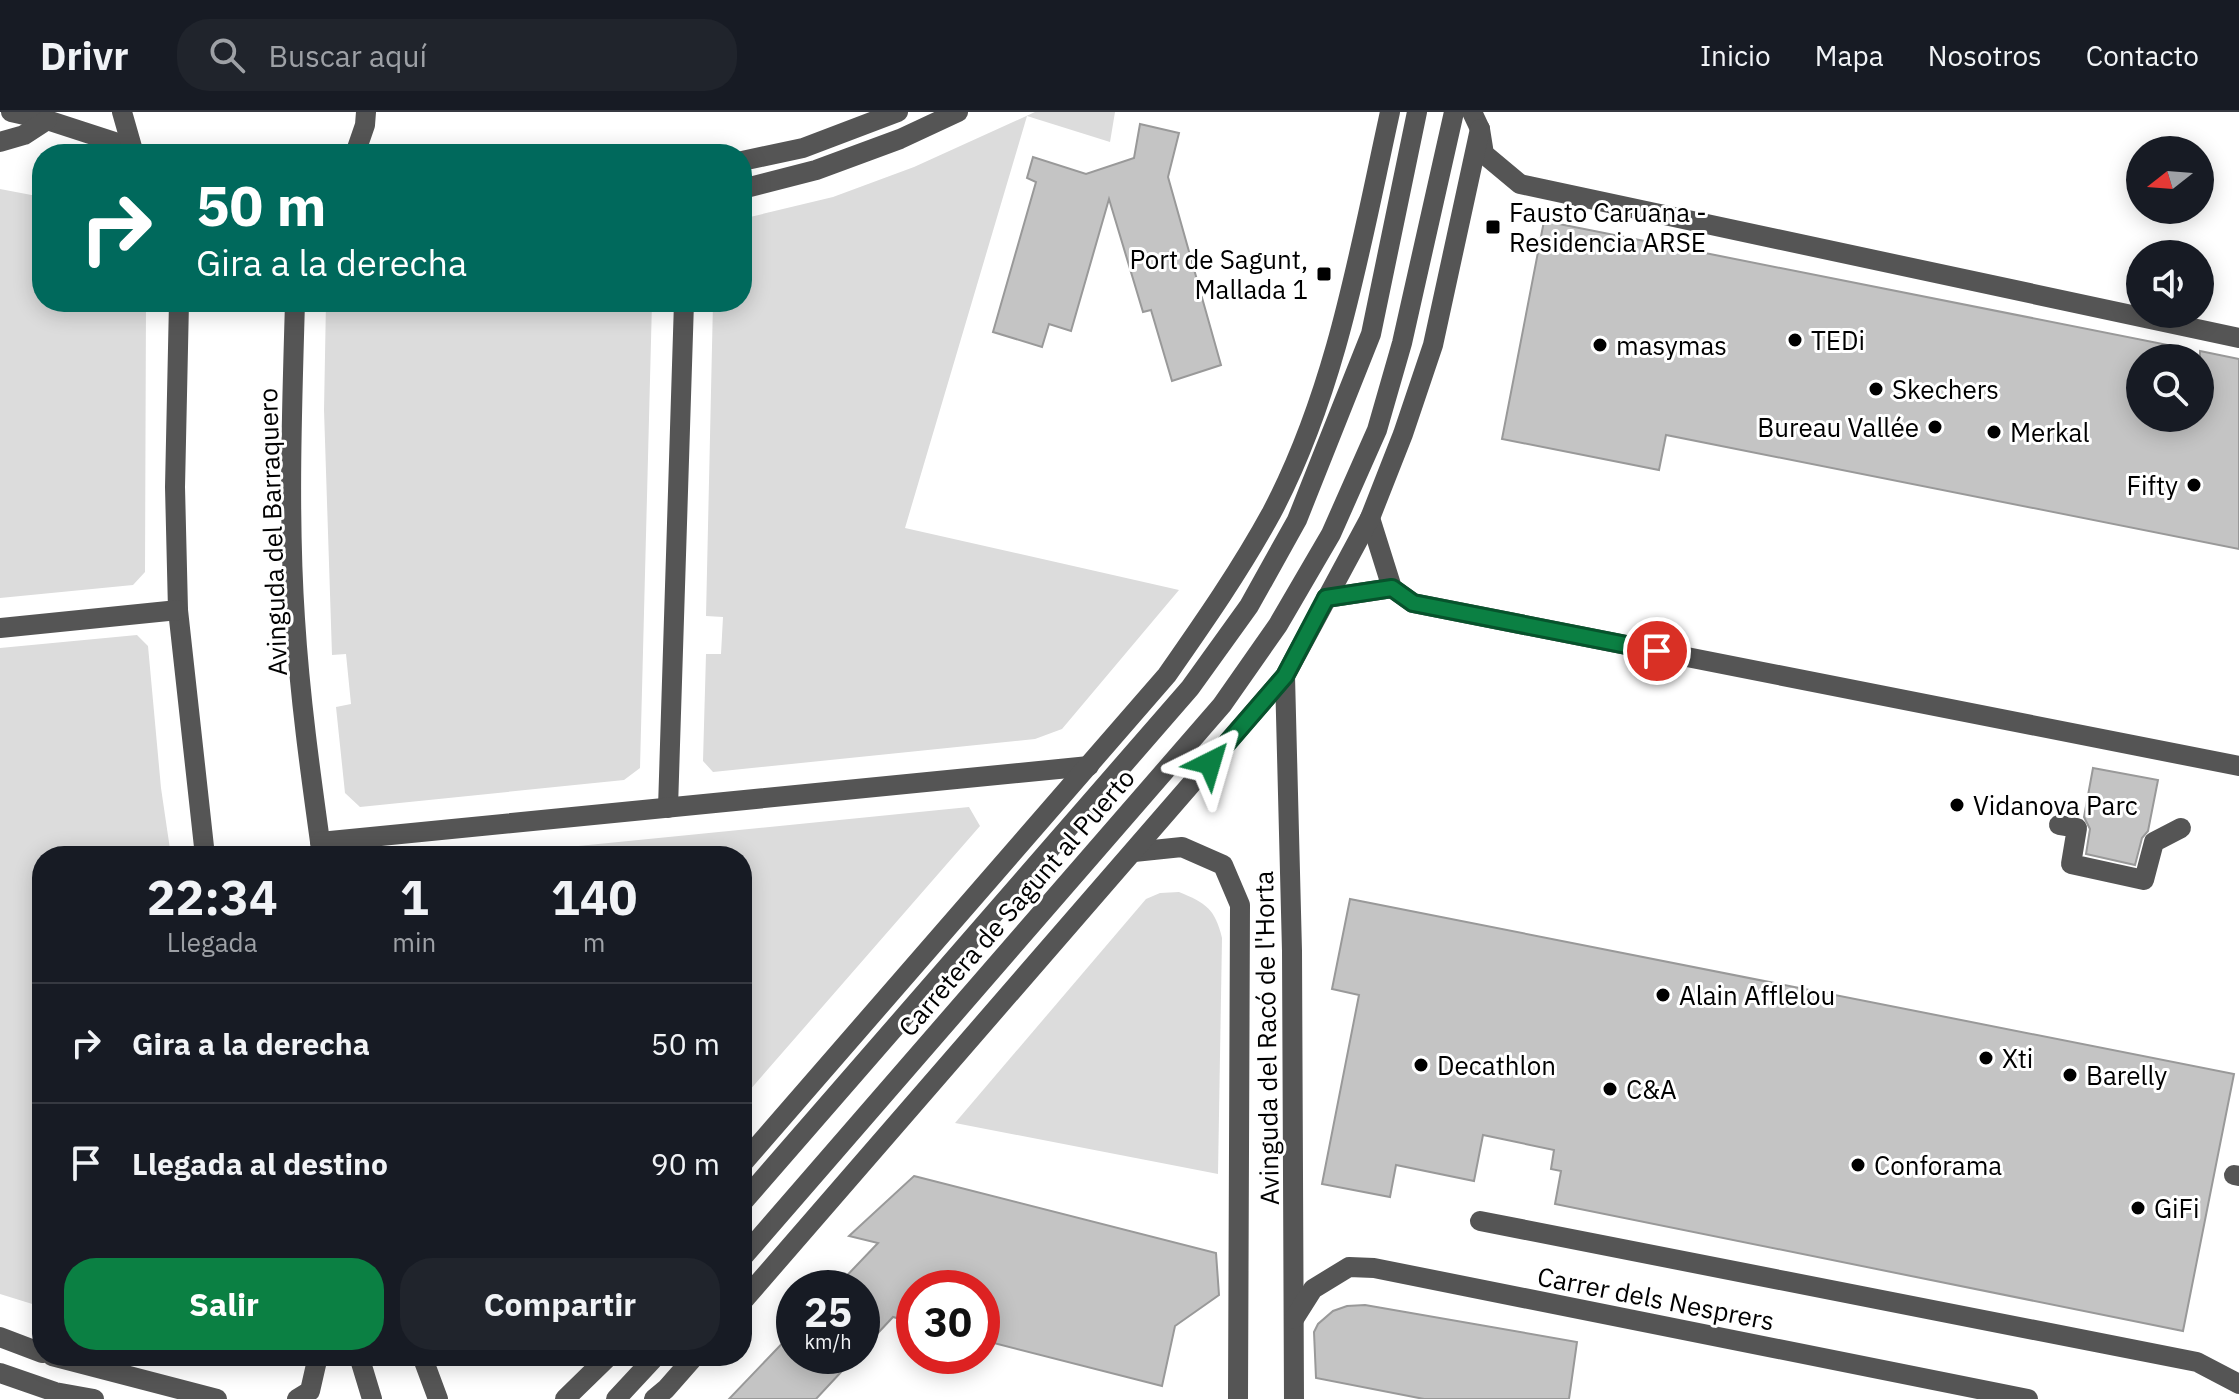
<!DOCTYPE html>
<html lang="es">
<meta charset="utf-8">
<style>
body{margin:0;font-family:"IBM Plex Sans",sans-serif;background:#20242c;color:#f1f3f6;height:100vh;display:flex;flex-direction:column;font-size:30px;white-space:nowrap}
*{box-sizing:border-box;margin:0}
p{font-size:26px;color:#9ea1a6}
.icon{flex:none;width:44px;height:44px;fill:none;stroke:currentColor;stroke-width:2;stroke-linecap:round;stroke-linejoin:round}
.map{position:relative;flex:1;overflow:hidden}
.side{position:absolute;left:32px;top:734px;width:720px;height:520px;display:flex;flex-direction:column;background:#171b24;border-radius:32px;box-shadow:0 4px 20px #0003}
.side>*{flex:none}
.top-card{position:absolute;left:32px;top:32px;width:720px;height:168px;border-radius:32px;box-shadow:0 4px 20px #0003;background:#00695c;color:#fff;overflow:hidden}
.needle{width:52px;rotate:253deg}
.fabs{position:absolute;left:2126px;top:24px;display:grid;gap:16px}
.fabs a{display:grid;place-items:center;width:88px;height:88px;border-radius:50%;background:#171b24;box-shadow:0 4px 20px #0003;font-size:40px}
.speed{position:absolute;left:776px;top:1158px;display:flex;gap:16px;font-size:40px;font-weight:700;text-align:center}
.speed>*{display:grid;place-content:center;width:104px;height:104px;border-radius:50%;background:#171b24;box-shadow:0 4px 20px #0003;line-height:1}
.speed small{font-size:20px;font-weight:400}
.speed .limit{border:12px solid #d22;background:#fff;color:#111}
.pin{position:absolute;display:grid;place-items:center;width:68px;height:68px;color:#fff;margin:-34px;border:4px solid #fff;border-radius:50%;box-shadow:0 2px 8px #0007}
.me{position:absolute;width:88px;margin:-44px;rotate:40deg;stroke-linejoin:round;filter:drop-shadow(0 0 6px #0008)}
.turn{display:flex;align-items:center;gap:28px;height:168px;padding:0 32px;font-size:36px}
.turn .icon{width:104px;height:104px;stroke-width:2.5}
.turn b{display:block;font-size:56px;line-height:68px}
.eta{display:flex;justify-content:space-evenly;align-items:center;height:136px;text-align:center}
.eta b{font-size:48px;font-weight:700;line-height:56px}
.cta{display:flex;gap:16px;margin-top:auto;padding:16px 32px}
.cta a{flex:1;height:92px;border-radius:32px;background:#0b8043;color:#fff;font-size:32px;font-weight:700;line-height:92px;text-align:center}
.cta a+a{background:#20242c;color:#f1f3f6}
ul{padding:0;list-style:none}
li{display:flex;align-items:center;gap:24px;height:120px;padding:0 32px;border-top:2px solid #363941}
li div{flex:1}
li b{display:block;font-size:30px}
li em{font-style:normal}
header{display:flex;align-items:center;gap:48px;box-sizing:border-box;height:112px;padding:0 40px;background:#171b24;border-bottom:2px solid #363941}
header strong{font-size:38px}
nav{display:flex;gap:44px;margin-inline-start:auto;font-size:28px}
.search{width:560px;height:72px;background:#20242c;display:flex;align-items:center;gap:20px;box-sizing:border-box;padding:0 28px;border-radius:32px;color:#9ea1a6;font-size:30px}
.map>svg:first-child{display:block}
.green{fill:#dcdcdc}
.building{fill:#c4c4c4;stroke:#999;stroke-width:2}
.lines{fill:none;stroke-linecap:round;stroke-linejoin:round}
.minor{stroke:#555;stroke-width:20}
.route-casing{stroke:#07532c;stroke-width:20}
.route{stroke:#0b8043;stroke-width:14}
.poi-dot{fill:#000;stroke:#fff;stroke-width:3}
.labels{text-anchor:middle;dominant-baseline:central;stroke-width:6;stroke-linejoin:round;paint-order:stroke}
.poi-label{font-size:26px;fill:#000;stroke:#fff;text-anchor:start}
.street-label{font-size:26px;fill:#000;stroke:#fff}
</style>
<header>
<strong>Drivr</strong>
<div class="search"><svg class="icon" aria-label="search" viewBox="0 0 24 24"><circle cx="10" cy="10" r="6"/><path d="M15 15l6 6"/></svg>Buscar aquí</div>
<nav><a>Inicio</a><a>Mapa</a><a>Nosotros</a><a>Contacto</a></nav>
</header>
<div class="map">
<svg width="2239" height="1287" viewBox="0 0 2239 1287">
<rect width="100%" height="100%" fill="#fff"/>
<g class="green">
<path d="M1035 0H1115L1110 30 1027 4 905 416 1179 478 1062 617 1035 627 713 660 703 649 706 542H721L723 505 706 504 713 190H742V113L750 105 833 85 914 55Z"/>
<path d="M0 77 42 85V190H146L145 460 133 473 0 486Z"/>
<path d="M326 190H652L640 656 624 668 360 695 345 681 336 595 351 592 346 542 332 543 324 298Z"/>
<path d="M137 523 148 534 161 676 171 744H42V1195L0 1182V536Z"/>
<path d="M969 695 980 714 742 987V744H478Z"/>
<path d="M1179 780C1206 791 1215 797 1222 826L1218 1062 955 1011 1146 787 1160 781Z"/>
</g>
<g class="building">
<path d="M1140 12 1179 21 1168 65 1221 253 1172 269 1151 198 1143 200 1109 87 1071 219 1049 212 1042 235 993 220 1036 70 1027 66 1033 45 1086 62 1134 46Z"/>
<path d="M1544 109 2183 236 2182 246H2140V306H2200V239L2239 247V437L1666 323 1659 358 1502 327Z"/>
<path d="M2093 656 2158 668 2148 719 2142 726 2135 753 2086 742 2090 717 2084 705Z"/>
<path d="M1350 787 2234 962 2183 1219 1555 1092 1561 1059 1551 1057 1554 1038 1483 1023 1474 1069 1396 1053 1390 1085 1322 1072 1359 883 1332 877Z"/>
<path d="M914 1064 1216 1141 1219 1183 1175 1214 1162 1274 982 1228V1176H914V1211L893 1205 862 1238V1176H835L878 1131 849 1124Z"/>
<path d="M1365 1193 1577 1230 1569 1287H1424L1316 1266 1314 1220 1318 1212 1333 1199 1347 1194Z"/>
<path d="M794 1219V1244H856L816 1287H729Z"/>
</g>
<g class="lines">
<g class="minor">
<path d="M11 0 47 8 130 35"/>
<path d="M122 0 134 42"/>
<path d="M1472 0 1480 17 1484 42 1520 72 2239 226"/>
<path d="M0 30 24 23 47 8"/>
<path d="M355 42 365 13 366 0"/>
<path d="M742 49 803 36 898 0"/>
<path d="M742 77 816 58 900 27 958 0"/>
<path d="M179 190 175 375 178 498 205 744"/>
<path d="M295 190C292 296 288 402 295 507 300 587 311 665 322 744"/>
<path d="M1370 406 1392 476 1413 491 2239 654"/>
<path d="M1326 486 1392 476"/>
<path d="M0 516 178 498"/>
<path d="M1285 564 1292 839 1294 1287"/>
<path d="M668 696 684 190"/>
<path d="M2059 713 2077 716 2071 752 2144 768 2154 730 2181 716"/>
<path d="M320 730 1089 654"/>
<path d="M1134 740 1182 735 1223 753 1240 793 1238 1287"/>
<path d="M742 1052 1167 563C1204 510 1241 457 1272 400 1337 276 1360 136 1390 0"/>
<path d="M2234 1063 2239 1064"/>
<path d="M742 1091 1190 576 1249 494 1297 408 1371 222 1417 0"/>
<path d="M1480 1109 2197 1250 2239 1272"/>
<path d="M742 1146 1222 593 1278 513 1331 422 1377 318 1402 231 1454 0"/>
<path d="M742 1190 1285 564 1370 406 1403 322 1433 233 1480 17"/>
<path d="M1294 1207 1313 1177 1349 1155 1374 1156 2028 1287"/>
<path d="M0 1225 42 1241"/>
<path d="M52 1244 217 1287"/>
<path d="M359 1244 372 1287"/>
<path d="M422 1244 438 1287"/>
<path d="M0 1261 55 1280 94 1287"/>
<path d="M297 1287 310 1279 318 1244"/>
<path d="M565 1287 609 1244"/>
<path d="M616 1287 656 1244"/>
<path d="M654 1287 666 1277 695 1244"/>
</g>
</g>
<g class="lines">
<defs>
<path id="route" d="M1210 651 1285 564 1326 486 1392 476 1413 491 1657 539"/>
</defs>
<use href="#route" class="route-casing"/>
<use href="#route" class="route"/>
</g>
<g class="poi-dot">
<rect x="1485" y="107" width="16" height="16" rx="4"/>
<rect x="1316" y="154" width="16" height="16" rx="4"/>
<circle cx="1795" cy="228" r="8"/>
<circle cx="1600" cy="233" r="8"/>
<circle cx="1876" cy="277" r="8"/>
<circle cx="1935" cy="315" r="8"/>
<circle cx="1994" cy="320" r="8"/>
<circle cx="2194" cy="373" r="8"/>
<circle cx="1957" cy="693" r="8"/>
<circle cx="1663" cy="883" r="8"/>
<circle cx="1986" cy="946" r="8"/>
<circle cx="1421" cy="953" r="8"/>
<circle cx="2070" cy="963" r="8"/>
<circle cx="1610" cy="977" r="8"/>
<circle cx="1858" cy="1053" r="8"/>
<circle cx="2138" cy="1096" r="8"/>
</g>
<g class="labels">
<g class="poi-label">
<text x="1509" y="100">Fausto Caruana -<tspan x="1509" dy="30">Residencia ARSE</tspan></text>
<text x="1308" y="147" text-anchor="end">Port de Sagunt,<tspan x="1308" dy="30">Mallada 1</tspan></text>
<text x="1811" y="228">TEDi</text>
<text x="1616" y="233">masymas</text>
<text x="1892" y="277">Skechers</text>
<text x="1919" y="315" text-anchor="end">Bureau Vallée</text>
<text x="2010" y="320">Merkal</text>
<text x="2178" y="373" text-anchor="end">Fifty</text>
<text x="1973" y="693">Vidanova Parc</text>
<text x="1679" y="883">Alain Afflelou</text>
<text x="2002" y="946">Xti</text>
<text x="1437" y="953">Decathlon</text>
<text x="2086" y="963">Barelly</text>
<text x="1626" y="977">C&amp;A</text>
<text x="1874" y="1053">Conforama</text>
<text x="2154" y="1096">GiFi</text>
</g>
<g class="street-label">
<text transform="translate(272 420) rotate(-92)">Avinguda del Barraquero</text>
<text transform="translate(1016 790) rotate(-49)">Carretera de Sagunt al Puerto</text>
<text transform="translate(1266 926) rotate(-91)">Avinguda del Racó de l'Horta</text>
<text transform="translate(1656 1186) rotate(11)">Carrer dels Nesprers</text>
</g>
</g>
</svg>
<div class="fabs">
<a><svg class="needle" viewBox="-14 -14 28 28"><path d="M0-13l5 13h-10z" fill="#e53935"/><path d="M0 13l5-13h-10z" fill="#9ea1a6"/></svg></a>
<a><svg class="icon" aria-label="sound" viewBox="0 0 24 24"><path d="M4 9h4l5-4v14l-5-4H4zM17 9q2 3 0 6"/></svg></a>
<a><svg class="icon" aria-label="search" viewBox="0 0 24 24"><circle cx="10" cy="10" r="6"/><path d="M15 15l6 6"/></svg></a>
</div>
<div class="speed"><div>25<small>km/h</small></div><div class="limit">30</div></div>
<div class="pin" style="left:1657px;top:539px;background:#d93025"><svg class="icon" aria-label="arrive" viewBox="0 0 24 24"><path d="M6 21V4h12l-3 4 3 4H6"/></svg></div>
<svg class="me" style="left:1210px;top:651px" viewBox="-20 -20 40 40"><path d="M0-17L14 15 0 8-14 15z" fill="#0b8043" stroke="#fff" stroke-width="4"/></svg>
<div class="top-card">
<div class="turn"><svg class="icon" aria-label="right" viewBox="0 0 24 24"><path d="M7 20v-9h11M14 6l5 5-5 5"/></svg><div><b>50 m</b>Gira a la derecha</div></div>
</div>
<section class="side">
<div class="eta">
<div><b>22:34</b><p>Llegada</p></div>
<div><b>1</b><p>min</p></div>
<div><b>140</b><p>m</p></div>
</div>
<ul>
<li><svg class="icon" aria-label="right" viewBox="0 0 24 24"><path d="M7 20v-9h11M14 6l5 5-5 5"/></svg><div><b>Gira a la derecha</b></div><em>50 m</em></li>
<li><svg class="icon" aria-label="arrive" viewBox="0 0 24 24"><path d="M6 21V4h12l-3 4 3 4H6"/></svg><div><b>Llegada al destino</b></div><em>90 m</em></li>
</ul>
<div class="cta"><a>Salir</a><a>Compartir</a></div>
</section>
</div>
